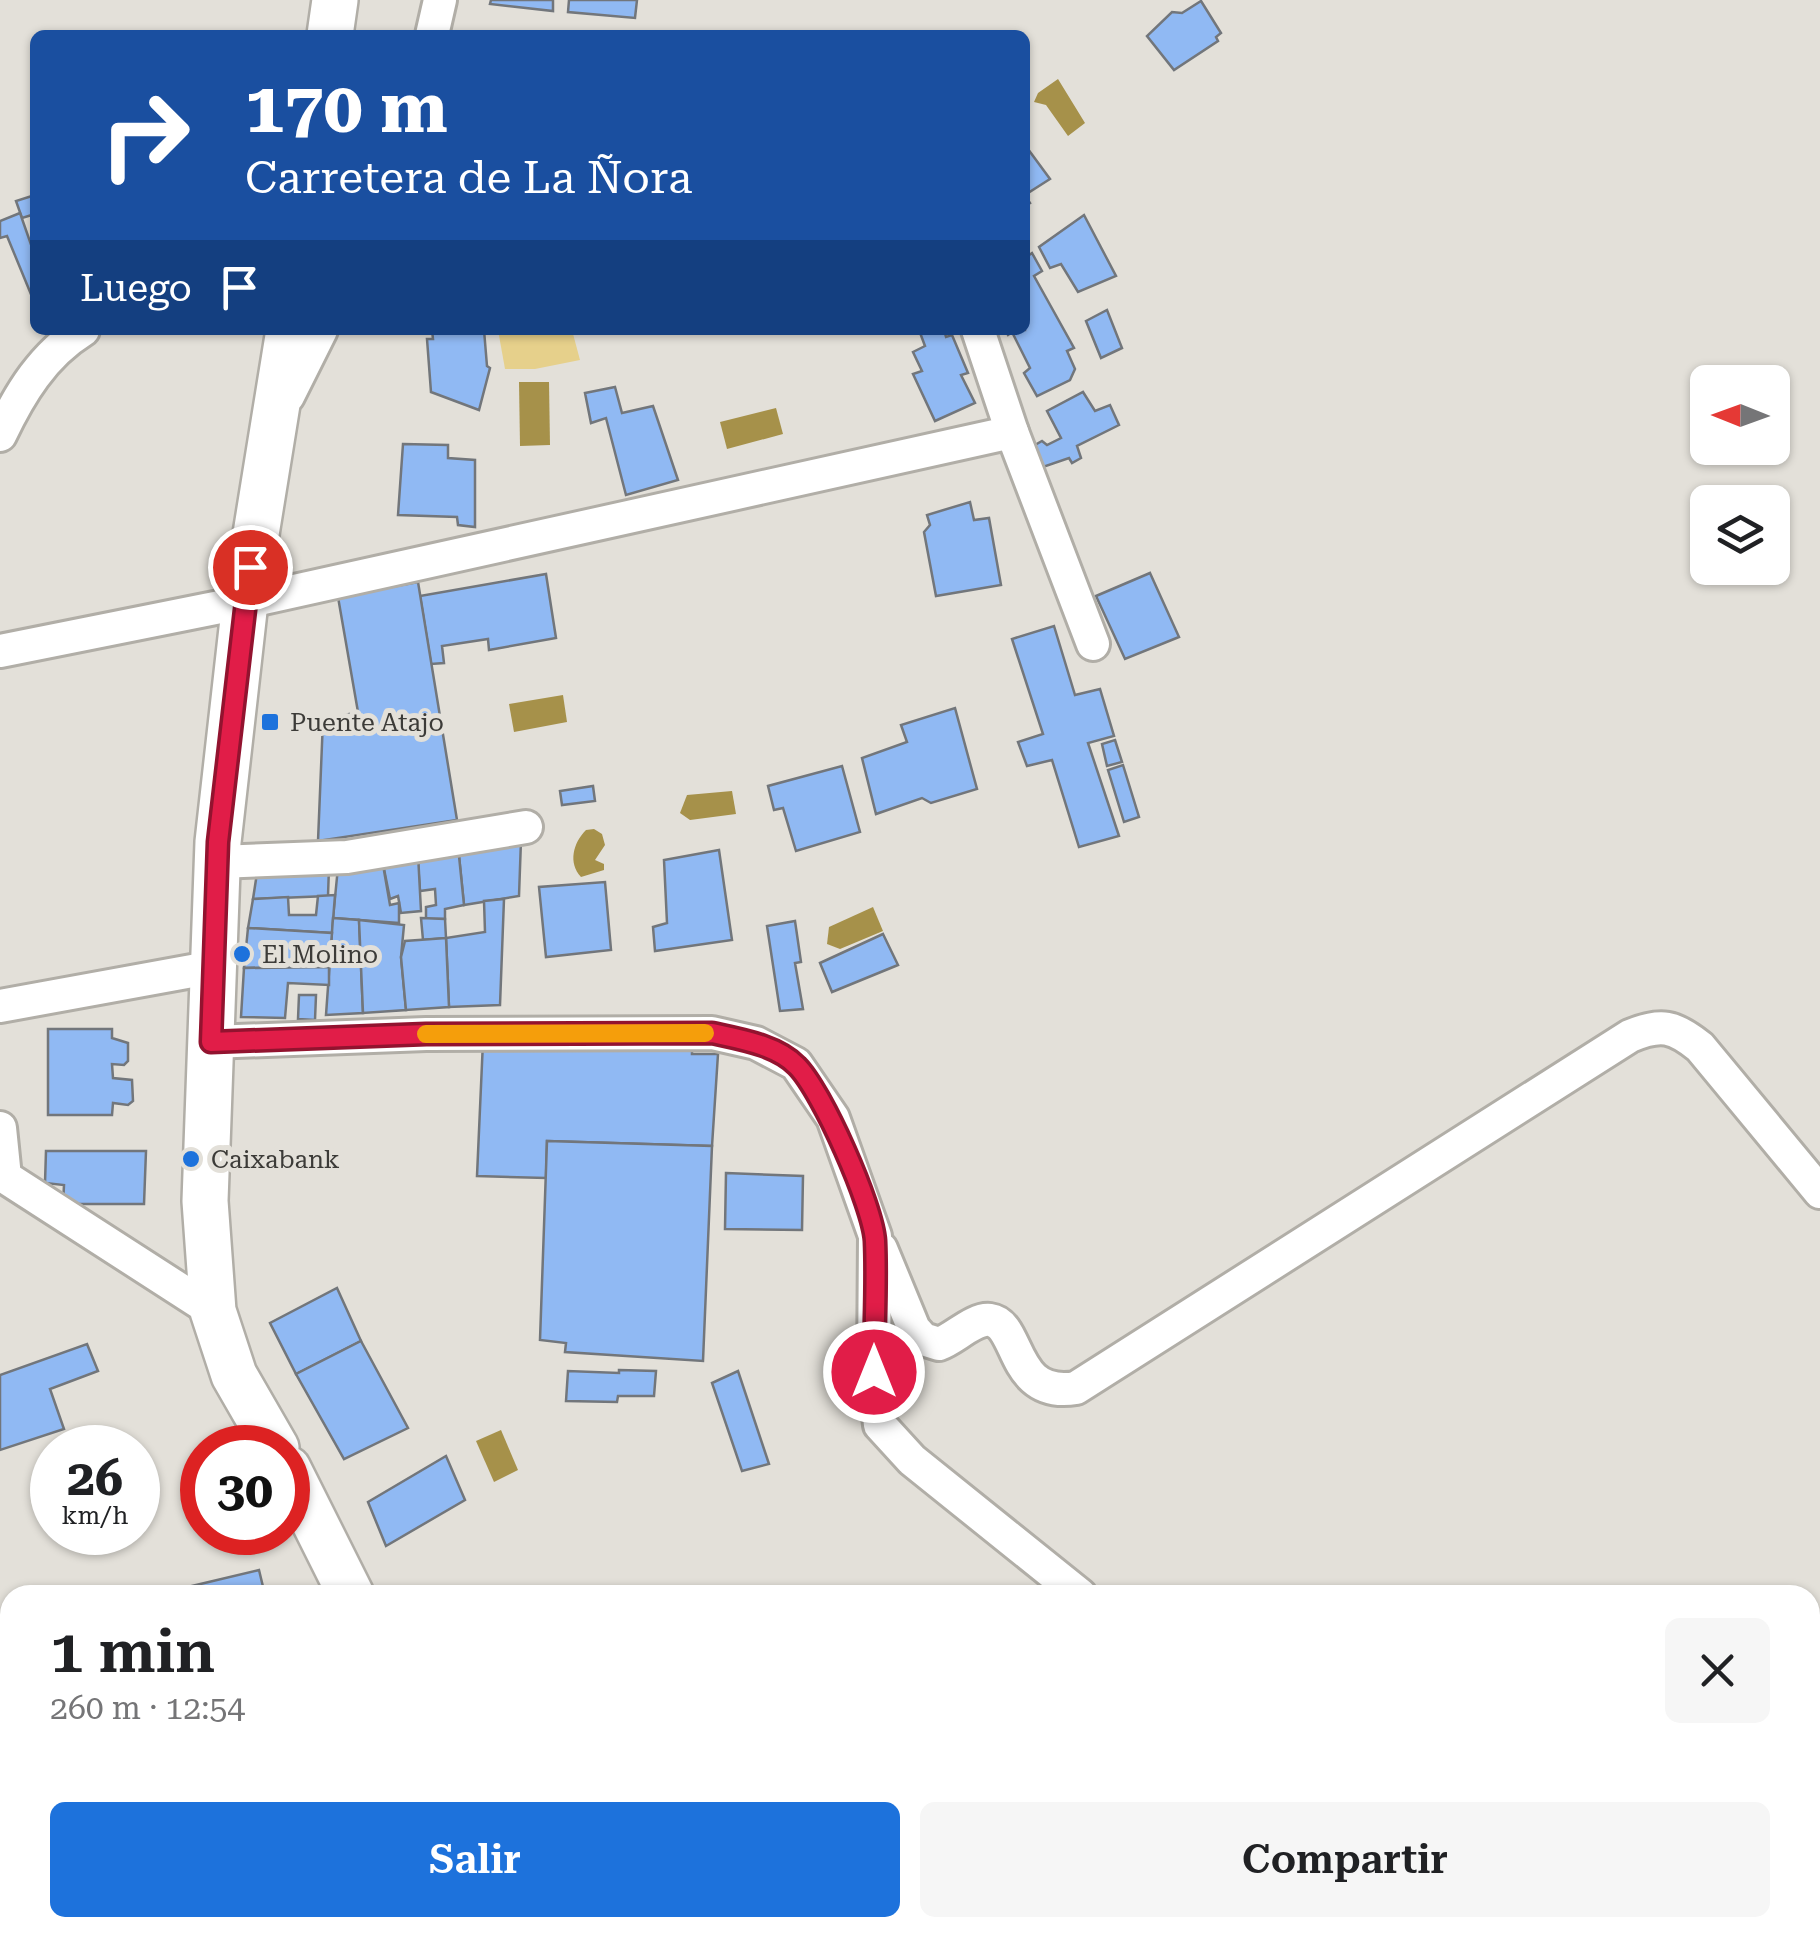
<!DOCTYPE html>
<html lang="es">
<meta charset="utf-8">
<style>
body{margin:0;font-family:"Roboto Serif",serif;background:#f6f6f6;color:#202124;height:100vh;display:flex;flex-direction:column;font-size:38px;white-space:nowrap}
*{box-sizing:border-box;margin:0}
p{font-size:32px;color:#757577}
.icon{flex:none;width:55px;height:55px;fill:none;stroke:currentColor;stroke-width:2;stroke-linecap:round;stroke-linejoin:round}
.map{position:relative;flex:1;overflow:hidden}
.details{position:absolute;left:0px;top:1585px;width:1820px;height:352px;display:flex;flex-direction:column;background:#fff;border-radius:30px 30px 0 0;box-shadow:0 2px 8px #0004}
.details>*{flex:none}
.hud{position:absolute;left:30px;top:30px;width:1000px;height:305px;border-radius:15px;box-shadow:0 2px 8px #0004;background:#1a4fa0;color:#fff;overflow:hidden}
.needle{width:65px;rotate:271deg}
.fabs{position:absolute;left:1690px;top:365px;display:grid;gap:20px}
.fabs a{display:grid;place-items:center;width:100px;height:100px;border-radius:15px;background:#fff;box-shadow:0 2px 8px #0004;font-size:50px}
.speed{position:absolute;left:30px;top:1425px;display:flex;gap:20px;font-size:50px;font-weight:700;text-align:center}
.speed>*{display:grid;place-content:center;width:130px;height:130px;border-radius:50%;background:#fff;box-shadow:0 2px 8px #0004;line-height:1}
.speed small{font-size:25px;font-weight:400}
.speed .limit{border:15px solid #d22;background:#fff;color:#111}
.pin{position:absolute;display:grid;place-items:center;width:85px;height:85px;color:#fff;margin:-42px;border:5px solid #fff;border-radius:50%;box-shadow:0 2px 10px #0007}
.me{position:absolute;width:110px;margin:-55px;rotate:0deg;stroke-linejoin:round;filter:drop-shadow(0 0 8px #0008)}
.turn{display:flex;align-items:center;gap:35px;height:210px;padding:0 50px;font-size:45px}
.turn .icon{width:130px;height:130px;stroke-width:2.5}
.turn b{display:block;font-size:70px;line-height:85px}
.then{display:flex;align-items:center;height:95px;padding:0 50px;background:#0003;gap:20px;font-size:38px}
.round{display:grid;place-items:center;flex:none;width:105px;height:105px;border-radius:15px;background:#f6f6f6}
.head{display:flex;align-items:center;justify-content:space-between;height:170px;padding:0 50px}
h1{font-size:60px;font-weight:600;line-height:75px}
.action{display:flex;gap:20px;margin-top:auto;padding:20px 50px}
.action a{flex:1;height:115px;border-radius:15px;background:#1d72dc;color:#fff;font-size:40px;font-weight:600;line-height:115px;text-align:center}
.action a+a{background:#f6f6f6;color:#202124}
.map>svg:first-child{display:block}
.green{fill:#e6d08b}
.water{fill:#a6914a}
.building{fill:#90b9f3;stroke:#72767b;stroke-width:2.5}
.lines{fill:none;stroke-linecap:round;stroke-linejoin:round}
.street-casing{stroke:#b1aea7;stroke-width:38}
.secondary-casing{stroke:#b1aea7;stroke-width:50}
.street{stroke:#fff;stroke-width:32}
.secondary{stroke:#fff;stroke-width:45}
.route-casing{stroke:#92132f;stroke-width:25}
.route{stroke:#e11d48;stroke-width:18}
.slow{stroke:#f59e0b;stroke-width:18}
.poi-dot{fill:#1d72dc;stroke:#e3e0d9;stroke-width:4}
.labels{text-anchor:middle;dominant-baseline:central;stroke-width:10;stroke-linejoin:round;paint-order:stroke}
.poi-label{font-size:25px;fill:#3c3b38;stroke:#e3e0d9;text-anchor:start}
</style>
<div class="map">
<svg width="1820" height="1937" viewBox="0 0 1820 1937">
<rect width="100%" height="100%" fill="#e3e0d9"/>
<path class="green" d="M498 330H572L580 360 535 369H505Z"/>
<g class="water">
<path d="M1058 79 1085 123 1068 136 1046 105 1034 102 1038 93Z"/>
<path d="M519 382H549L550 445 520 446Z"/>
<path d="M776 408 783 434 727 449 720 422Z"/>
<path d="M563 695 567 722 514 732 509 704Z"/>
<path d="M732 791 736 814 690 820 680 813 687 795Z"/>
<path d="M594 829 602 834 605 845 595 860 604 864V870L581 877C568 863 573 843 586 830Z"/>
<path d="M873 907 883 931 840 949 827 944 829 927Z"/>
<path d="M501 1430 518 1470 494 1482 476 1441Z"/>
</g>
<g class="building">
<path d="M491 0H553V11L490 4Z"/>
<path d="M569 0H637L635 18 568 12Z"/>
<path d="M1201 1 1221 33 1216 37 1218 41 1174 70 1147 36 1172 12 1182 13Z"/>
<path d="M1025 145 1050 179 1025 195 1030 203 1025 206Z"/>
<path d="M35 195V214L22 218 16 201Z"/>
<path d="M20 213 35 256V304L7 236 0 238V221Z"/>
<path d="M1084 215 1116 276 1078 292 1061 264 1050 268 1039 247Z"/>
<path d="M1032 253 1042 271 1034 276 1074 348 1067 351 1075 369 1070 380 1037 396 1024 373 1030 368 1012 332 1008 335 1005 330H1025V258Z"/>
<path d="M1107 310 1122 348 1101 358 1086 321Z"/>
<path d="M432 330H484L487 366 490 368 479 410 431 392 427 339H433Z"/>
<path d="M919 330H944L946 337 952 335 968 373 961 375 975 403 935 421 913 374 922 371 913 352 925 346Z"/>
<path d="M615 387 622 413 653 406 678 480 626 495 606 418 591 423 585 393Z"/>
<path d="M1083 392 1095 411 1110 405 1119 425 1077 446 1081 458 1072 463 1069 458 1043 467 1035 445 1042 441 1047 445 1061 438 1047 411Z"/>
<path d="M403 444 448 445V458L475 460V527L458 525 457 517 398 515Z"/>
<path d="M970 502 974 520 989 518 1001 585 936 596 924 532 930 525 927 515Z"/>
<path d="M1150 573 1179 637 1125 659 1096 596Z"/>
<path d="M546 574 556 638 489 650 488 639 442 646 444 663 431 664 420 596Z"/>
<path d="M418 582 457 820 318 841 323 720 358 712 338 597Z"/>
<path d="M1054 626 1075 695 1100 689 1114 736 1088 743 1119 836 1079 847 1052 760 1027 766 1018 742 1043 734 1012 639Z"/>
<path d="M955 708 977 789 931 803 922 798 876 814 862 758 907 742 901 725Z"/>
<path d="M1115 740 1122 762 1107 766 1102 744Z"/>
<path d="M1123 765 1139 817 1124 822 1108 770Z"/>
<path d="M842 766 860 832 796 851 783 808 774 810 768 786Z"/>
<path d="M593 786 595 801 562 805 560 791Z"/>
<path d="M521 840 519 896 464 905 458 846Z"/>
<path d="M458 846 464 905 445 909V919H426V907L436 905 435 889 420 891 417 850Z"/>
<path d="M719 850 732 940 655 951 653 927 667 923 664 860Z"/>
<path d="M418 854 421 911 401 913 398 896 390 899 382 859Z"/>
<path d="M382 859 390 905 399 903V923L333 918 338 867Z"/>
<path d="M329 867 328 896 253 899 257 873Z"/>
<path d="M605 882 611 950 546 957 539 887Z"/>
<path d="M335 895 332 933 248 928 253 899 288 897 289 915H316L318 896Z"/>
<path d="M504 899 500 1005 449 1007 446 938 485 932 484 901Z"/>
<path d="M333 918 359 920 363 1013 326 1015Z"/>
<path d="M421 918 445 919 446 938 423 940Z"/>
<path d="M359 920 404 925 401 957 406 1010 363 1013Z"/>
<path d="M795 921 801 962 795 963 803 1009 780 1011 767 926Z"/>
<path d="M248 928 332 933 329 967 244 968Z"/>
<path d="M883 934 898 965 832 992 820 963Z"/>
<path d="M446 938 449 1007 406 1010 401 957 405 941Z"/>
<path d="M329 967V985L288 983 285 1018 241 1017 244 968Z"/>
<path d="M299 995H316L315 1020 298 1019Z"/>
<path d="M48 1029H112V1038L128 1043V1061L124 1065 112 1064 113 1078 132 1080 133 1101 128 1105 113 1103 112 1115H48Z"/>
<path d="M483 1041 692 1049V1054H718L712 1146 547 1141 546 1178 477 1176Z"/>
<path d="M547 1141 712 1146 703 1361 565 1352 566 1343 540 1340Z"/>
<path d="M46 1151H146L144 1204H63L64 1185 45 1183Z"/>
<path d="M726 1173 803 1176 802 1230 725 1229Z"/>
<path d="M337 1288 361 1341 296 1374 270 1323Z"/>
<path d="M361 1341 408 1428 344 1459 296 1374Z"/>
<path d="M87 1344 98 1371 50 1389 64 1429 0 1450V1375Z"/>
<path d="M619 1370 656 1371 654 1396H618L617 1402 566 1401 568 1371 619 1373Z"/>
<path d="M738 1371 769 1464 742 1471 712 1383Z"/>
<path d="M446 1456 465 1500 386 1546 368 1502Z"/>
<path d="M259 1570 265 1595H194L192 1586Z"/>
<path d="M10 1657V1691L0 1695V1660Z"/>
<path d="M725 1928H895L886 1937H717Z"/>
</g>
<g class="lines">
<defs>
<g id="street">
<path d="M432 35 440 0"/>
<path d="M978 330 1012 432 1093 644"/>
<path d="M288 396 321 330"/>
<path d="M0 435C20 393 43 355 83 330"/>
<path d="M0 651 245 602 1012 432"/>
<path d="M218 862 347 857 526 827"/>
<path d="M0 1006 214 967"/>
<path d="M211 1042 426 1034 712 1033 756 1043 796 1064 833 1118 875 1236 874 1372 880 1425 912 1460 1080 1595"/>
<path d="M0 1128 5 1177 213 1311"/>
<path d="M881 1249 914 1329 923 1339 939 1344C954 1339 974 1318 990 1320 1021 1324 1010 1399 1076 1388L1630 1036C1661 1023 1674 1026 1700 1047L1820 1192"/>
<path d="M0 1758 10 1755"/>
<path d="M1810 1879 1820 1871"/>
<path d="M1457 1928 1468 1937"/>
<path d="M1735 1937 1747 1928"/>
</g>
<g id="secondary">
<path d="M330 35 335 0"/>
<path d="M276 1448 234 1375 213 1311 205 1201 218 842 245 602 289 330"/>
<path d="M288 1469 351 1595"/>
<path d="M515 1928 521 1937"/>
</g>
</defs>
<use href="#street" class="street-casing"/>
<use href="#secondary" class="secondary-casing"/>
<use href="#street" class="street"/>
<use href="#secondary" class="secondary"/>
</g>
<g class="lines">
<defs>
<path id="route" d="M250 567 218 842 211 1042 426 1034 712 1033C739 1039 777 1045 797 1066 822 1091 873 1206 875 1241 877 1284 874 1329 874 1372"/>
</defs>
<use href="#route" class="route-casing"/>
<use href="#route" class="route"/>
<path class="slow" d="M426 1034 705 1033"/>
</g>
<g class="poi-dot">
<rect x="260" y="712" width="20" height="20" rx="5"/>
<circle cx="242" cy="954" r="10"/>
<circle cx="191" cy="1159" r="10"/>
</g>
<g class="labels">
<g class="poi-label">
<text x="290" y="722">Puente Atajo</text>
<text x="262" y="954">El Molino</text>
<text x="211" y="1159">Caixabank</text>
</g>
</g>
</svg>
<div class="fabs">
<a><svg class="needle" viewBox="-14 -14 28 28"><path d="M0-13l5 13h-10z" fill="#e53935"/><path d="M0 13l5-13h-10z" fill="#757577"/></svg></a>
<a><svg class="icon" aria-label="layers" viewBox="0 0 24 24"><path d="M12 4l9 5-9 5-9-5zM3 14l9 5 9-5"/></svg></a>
</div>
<div class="speed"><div>26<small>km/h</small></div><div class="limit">30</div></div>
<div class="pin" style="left:250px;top:567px;background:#d93025"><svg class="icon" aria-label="arrive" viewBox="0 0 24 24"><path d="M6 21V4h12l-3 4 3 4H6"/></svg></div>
<svg class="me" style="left:874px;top:1372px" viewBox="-20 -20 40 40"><circle r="17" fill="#e11d48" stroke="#fff" stroke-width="3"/><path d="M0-11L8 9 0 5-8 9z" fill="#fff"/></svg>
<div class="hud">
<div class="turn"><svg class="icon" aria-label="right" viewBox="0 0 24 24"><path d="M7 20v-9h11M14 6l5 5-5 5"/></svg><div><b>170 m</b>Carretera de La Ñora</div></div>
<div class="then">Luego<svg class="icon" aria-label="arrive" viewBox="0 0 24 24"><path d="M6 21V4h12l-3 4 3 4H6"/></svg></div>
</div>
<section class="details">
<div class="head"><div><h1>1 min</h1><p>260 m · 12:54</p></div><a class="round"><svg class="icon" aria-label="close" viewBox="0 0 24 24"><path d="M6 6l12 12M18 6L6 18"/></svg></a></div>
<div class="action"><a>Salir</a><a>Compartir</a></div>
</section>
</div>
